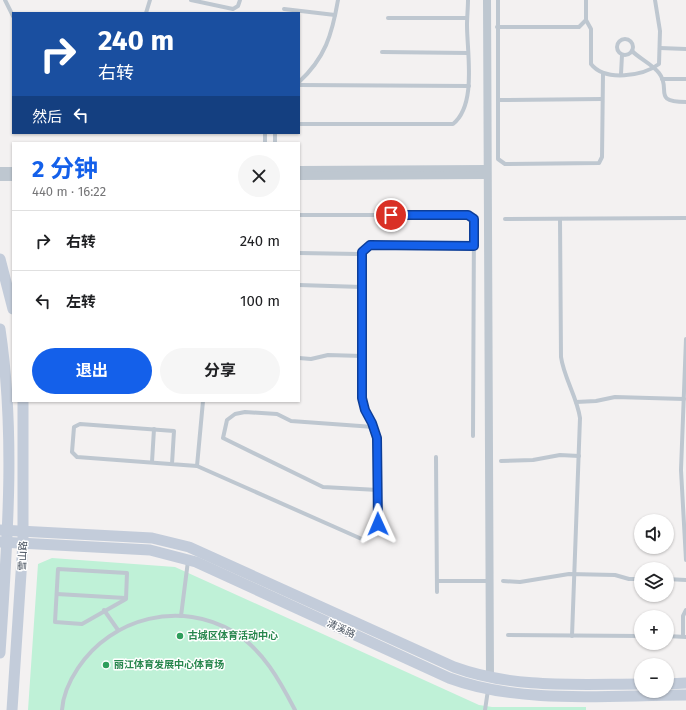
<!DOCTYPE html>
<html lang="zh">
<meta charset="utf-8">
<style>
body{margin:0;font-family:"Fira Sans","Noto Sans SC",sans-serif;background:#f6f6f6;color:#202124;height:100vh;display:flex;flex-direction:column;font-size:15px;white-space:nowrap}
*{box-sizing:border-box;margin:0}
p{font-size:13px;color:#757577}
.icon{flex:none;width:22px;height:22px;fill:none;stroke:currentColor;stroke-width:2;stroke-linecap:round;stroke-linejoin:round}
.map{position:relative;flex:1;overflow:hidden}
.sheet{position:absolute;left:12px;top:142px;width:288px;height:260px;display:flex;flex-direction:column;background:#fff;border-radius:0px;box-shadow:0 1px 3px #0004}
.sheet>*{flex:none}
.banner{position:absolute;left:12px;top:12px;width:288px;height:122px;border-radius:0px;box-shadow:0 1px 3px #0004;background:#1a4fa0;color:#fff;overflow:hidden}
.controls{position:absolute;left:634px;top:514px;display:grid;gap:8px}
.controls a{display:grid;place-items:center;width:40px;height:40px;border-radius:50%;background:#fff;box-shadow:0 1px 3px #0004;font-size:20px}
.pin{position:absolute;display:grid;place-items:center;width:34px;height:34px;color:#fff;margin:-17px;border:2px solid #fff;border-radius:50%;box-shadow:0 1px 4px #0007}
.me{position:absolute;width:44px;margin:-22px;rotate:359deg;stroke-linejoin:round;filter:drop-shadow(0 0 3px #0008)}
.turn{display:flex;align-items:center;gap:14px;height:84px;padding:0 20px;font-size:18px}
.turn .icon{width:52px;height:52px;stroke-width:2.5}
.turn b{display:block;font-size:28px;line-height:34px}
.then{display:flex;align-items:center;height:38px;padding:0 20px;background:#0003;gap:8px;font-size:15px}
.round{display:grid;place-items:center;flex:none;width:42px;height:42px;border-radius:21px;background:#f6f6f6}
.overview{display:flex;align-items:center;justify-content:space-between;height:68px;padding:0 20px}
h1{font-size:24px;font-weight:700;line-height:30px;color:#1460ea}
.action{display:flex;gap:8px;margin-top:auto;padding:8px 20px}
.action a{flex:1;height:46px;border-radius:24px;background:#1460ea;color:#fff;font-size:16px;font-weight:700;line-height:46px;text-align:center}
.action a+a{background:#f6f6f6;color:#202124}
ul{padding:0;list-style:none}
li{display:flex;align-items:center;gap:12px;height:60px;padding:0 20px;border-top:1px solid #e0e0e0}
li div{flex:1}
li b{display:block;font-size:15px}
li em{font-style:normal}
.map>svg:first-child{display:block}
.green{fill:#bff1d7}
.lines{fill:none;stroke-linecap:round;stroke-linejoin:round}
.lane{stroke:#bec7d0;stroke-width:4}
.street{stroke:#bec7d0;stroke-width:8}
.secondary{stroke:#c3ccda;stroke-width:11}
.route-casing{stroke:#0d3e98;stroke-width:10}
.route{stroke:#1460ea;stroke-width:7}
.leisure-dot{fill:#2e9e5b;stroke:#fff;stroke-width:1.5}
.labels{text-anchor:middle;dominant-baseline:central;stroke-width:3;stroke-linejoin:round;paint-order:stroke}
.street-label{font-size:10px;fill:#48525f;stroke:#fff}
.leisure-label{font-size:10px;font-weight:bold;fill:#27864d;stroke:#fff;text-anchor:start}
</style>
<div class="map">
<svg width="686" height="710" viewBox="0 0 686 710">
<rect width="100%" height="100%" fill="#f3f1f1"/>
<path class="green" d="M52 558 175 567 479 705 492 707H586V710H28L38 564Z"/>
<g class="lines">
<g class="lane">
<path d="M5 0 13 16"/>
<path d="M191 0 233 9 238 6 240 0"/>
<path d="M498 0V159L505 164 599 163 602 157 603 74"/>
<path d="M284 9 335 15"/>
<path d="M146 13 150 0"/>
<path d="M388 18H467"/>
<path d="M586 20 591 29V64C605 82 643 76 659 64L660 31 655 0"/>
<path d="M497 27H579L586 20V0"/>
<circle cx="625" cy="47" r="8"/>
<path d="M660 48 686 49"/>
<path d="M632 51C640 59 652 64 659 73 672 89 651 102 686 102"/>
<path d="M382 52 468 53"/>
<path d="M621 74 622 55"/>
<path d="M662 79H686"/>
<path d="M299 82C325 58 332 35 338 0"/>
<path d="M299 85 469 86"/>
<path d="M498 100 602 99"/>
<path d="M299 124H453C477 105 467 53 467 25 467 17 468 8 468 0"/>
<path d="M265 143V133"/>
<path d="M275 143V133"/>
<path d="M299 215H468L474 219 473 436"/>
<path d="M505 219 686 218"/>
<path d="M560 219 561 357C564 378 577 397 580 418L572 636"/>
<path d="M299 253 359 254 370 245H474"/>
<path d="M299 285 362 287"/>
<path d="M686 339 681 470 686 560"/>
<path d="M299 358 311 359 328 355 362 356"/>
<path d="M576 402 596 401 615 397 684 399"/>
<path d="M374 427 291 421 277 414 245 412 235 414 227 420 223 438 323 487 378 490"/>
<path d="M436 457 437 592"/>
<path d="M501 461 533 460 560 455 579 456"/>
<path d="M152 462 154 429"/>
<path d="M172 464 174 431 80 424 74 427 72 452 77 457 197 466 364 540 374 535 378 524 377 438 372 423 365 410 362 398V252"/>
<path d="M197 466 203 401"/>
<path d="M58 569 127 573 126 599 82 624 55 622Z"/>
<path d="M667 579 686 580"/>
<path d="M437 581H489"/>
<path d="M503 581 520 582 569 574 615 575 629 579H641"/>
<path d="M57 594 125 598"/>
<path d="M104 610 118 630"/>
<path d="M181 616 188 561"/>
<path d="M508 635 641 636"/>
<path d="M667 636 686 637"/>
<path d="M683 636V616L686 610"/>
<path d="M62 710C63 695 70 680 78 668 112 617 181 600 234 632 263 650 280 681 295 710"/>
<path d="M485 710 488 690"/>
</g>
<g class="street">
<path d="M487 0 490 678"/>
<path d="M299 170 487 169"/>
<path d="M0 171H13"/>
<path d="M299 176 487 175"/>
<path d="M0 177H13"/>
</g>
<g class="secondary">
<path d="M0 259 13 309"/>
<path d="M0 329C16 436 7 546 0 653"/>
<path d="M0 530 152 538 189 547 454 667C514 689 578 684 641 684"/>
<path d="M0 542 150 550 196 562 449 678C522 705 609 695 686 695"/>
<path d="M667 684 686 683"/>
<path d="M12 710 23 543V401"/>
</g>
</g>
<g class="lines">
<defs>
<path id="route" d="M378 524 377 438 372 423 365 410 362 398V252L370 245 474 246V219L468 215H391"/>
</defs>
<use href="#route" class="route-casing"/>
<use href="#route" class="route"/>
</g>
<g class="leisure-dot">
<circle cx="180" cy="636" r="4"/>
<circle cx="106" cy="665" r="4"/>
</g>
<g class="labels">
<g class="street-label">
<text transform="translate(23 556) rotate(-88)">雪山路</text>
<text transform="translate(341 629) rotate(25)">清溪路</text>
</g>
<g class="leisure-label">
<text x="188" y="636">古城区体育活动中心</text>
<text x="114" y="665">丽江体育发展中心体育场</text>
</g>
</g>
</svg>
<div class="controls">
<a><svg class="icon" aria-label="sound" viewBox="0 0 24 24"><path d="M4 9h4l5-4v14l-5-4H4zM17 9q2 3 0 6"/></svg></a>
<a><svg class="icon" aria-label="layers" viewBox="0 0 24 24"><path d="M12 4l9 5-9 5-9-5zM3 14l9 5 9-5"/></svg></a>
<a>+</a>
<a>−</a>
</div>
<div class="pin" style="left:391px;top:215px;background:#d93025"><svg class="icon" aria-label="arrive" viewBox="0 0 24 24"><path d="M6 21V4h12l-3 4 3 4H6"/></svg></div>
<svg class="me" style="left:378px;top:524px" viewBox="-20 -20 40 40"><path d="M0-17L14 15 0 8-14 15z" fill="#1460ea" stroke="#fff" stroke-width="4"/></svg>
<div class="banner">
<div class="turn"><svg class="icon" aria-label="right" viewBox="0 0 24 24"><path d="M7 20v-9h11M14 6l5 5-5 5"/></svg><div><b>240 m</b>右转</div></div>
<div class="then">然后<svg class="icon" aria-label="left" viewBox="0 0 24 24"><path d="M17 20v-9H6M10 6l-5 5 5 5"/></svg></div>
</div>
<section class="sheet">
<div class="overview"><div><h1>2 分钟</h1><p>440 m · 16:22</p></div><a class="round"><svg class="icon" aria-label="close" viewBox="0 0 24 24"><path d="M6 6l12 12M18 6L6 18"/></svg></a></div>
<ul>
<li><svg class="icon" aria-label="right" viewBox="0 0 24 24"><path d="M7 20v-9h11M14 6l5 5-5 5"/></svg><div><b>右转</b></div><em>240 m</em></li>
<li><svg class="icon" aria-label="left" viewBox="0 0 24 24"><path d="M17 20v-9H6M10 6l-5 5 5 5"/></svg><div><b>左转</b></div><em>100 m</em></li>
</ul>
<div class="action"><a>退出</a><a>分享</a></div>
</section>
</div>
